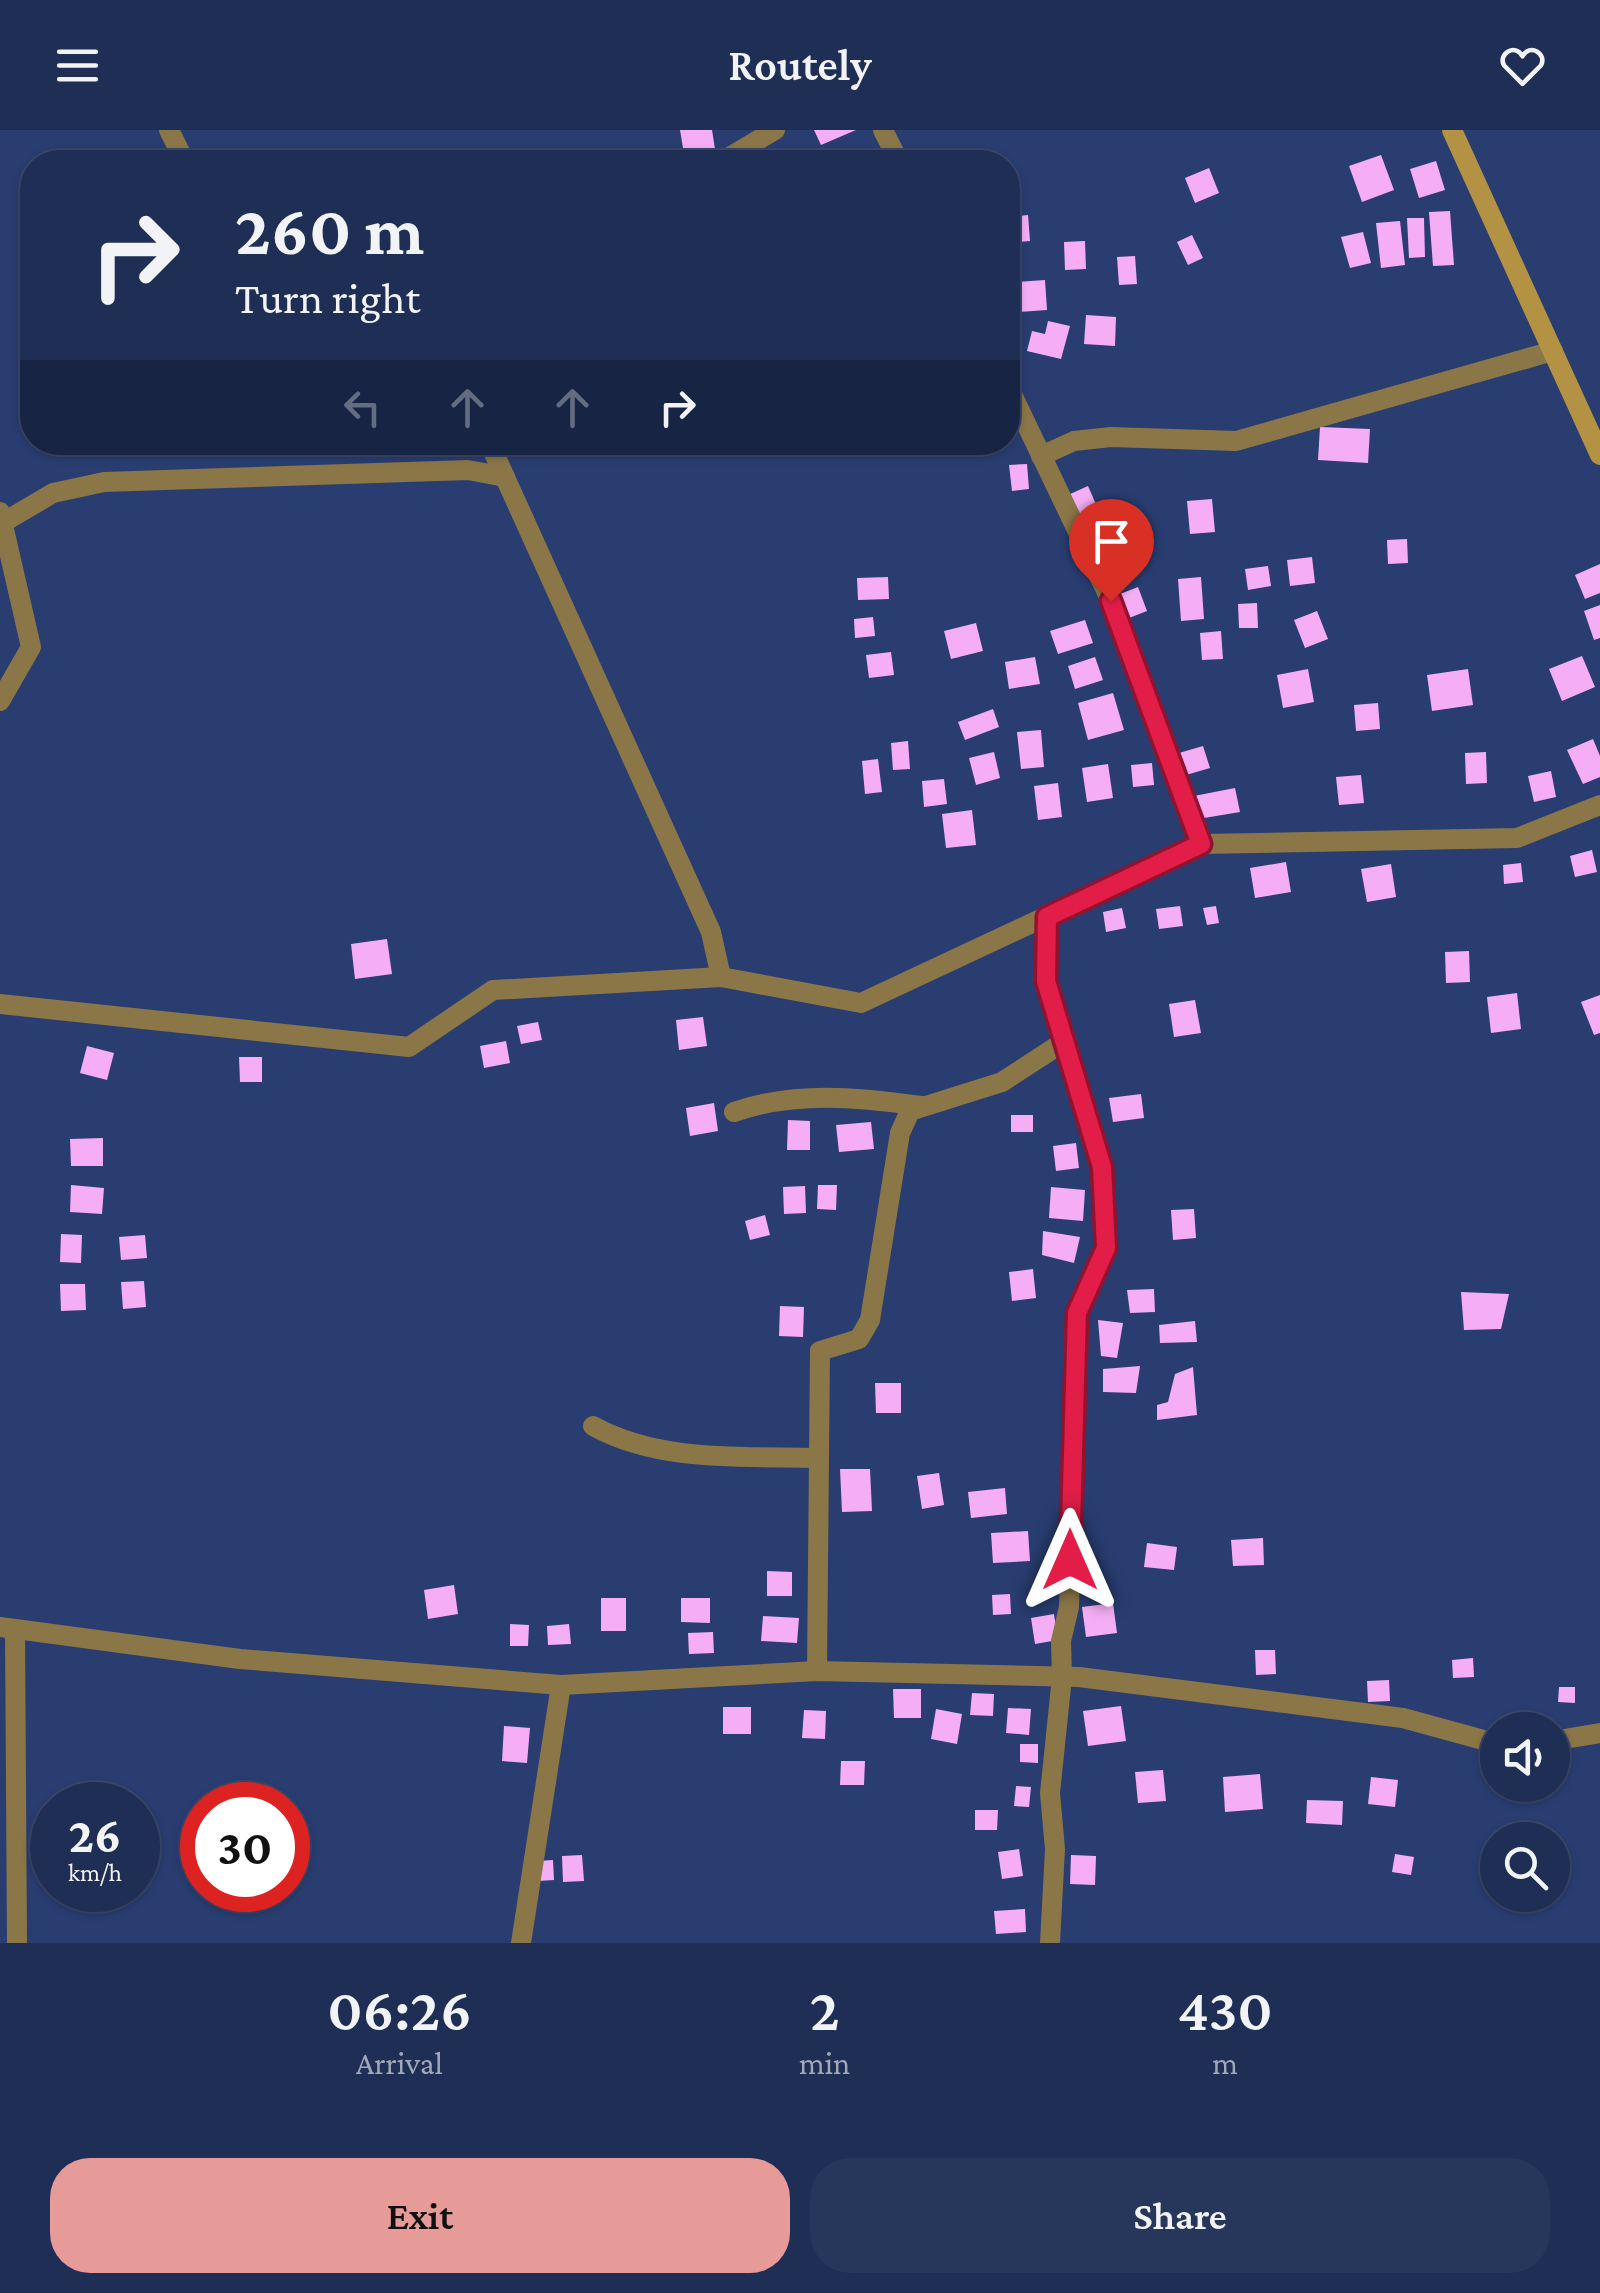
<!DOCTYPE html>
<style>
body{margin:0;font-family:"Crimson Pro",serif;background:#27365b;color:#f1f3f6;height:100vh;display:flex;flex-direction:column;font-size:38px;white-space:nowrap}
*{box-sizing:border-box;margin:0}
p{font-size:32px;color:#a1a8b9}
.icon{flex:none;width:55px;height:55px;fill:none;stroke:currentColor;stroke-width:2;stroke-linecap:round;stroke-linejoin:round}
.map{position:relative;height:1813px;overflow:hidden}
.panel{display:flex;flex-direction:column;background:#1f2e55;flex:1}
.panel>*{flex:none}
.banner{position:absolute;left:20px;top:20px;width:1000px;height:305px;border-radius:40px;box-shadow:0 2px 8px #0004,0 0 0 2px #3c4a6c;background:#1f2e55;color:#f1f3f6;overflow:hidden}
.fabs{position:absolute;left:1480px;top:1582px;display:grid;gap:20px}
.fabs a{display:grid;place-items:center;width:90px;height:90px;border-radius:50%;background:#1f2e55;box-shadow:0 2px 8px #0004,0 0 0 2px #3c4a6c;font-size:50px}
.speed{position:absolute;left:30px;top:1652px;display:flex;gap:20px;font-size:50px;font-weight:700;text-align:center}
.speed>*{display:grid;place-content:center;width:130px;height:130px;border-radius:50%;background:#1f2e55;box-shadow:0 2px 8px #0004,0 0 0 2px #3c4a6c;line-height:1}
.speed small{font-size:25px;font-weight:400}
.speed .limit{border:15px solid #d22;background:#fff;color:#111}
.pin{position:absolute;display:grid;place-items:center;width:85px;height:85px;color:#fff;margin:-102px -42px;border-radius:50% 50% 50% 0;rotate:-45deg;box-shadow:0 0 10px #0007}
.pin .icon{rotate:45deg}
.me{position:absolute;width:110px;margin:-55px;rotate:0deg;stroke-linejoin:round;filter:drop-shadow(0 0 8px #0008)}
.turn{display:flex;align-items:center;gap:35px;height:210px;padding:0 50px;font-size:45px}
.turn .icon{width:130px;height:130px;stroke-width:2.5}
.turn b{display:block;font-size:70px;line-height:85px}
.lanes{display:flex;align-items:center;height:95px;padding:0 50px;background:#0003;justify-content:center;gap:50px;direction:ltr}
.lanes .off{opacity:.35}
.eta{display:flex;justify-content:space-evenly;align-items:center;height:170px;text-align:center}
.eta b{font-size:60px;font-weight:600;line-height:70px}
.button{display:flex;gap:20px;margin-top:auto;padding:20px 50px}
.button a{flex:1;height:115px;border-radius:40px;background:#e69b98;color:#111;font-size:40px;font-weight:600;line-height:115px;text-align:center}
.button a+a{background:#27365b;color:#f1f3f6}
header{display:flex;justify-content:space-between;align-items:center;height:130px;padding:0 50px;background:#1f2e55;font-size:45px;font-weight:600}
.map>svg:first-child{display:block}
.building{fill:#f5aef6}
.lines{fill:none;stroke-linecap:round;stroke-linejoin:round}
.minor{stroke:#8b7647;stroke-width:20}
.secondary{stroke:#b49243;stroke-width:20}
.route-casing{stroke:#92132f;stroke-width:25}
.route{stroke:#e11d48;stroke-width:18}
</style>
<header><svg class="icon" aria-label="menu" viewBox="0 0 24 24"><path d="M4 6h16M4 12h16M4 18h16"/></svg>Routely<svg class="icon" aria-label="heart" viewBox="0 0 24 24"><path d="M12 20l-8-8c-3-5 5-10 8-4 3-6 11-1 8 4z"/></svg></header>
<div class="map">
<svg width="1600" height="1813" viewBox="0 0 1600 1813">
<rect width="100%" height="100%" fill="#293d71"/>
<g class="building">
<path d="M680 0H712L715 19 684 24Z"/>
<path d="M814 0H856L821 15Z"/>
<path d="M880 20V32H856V21Z"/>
<path d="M847 22 848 32H815L814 27Z"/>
<path d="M1381 25 1394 60 1362 72 1349 36Z"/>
<path d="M1436 31 1445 60 1419 68 1410 39Z"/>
<path d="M1209 38 1219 63 1195 73 1185 48Z"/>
<path d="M1450 81 1454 135 1433 136 1429 82Z"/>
<path d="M1028 85 1030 111 1008 113V87Z"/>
<path d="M1407 88H1424L1425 127 1409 128Z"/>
<path d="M1400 91 1405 135 1381 138 1376 93Z"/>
<path d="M1363 102 1371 133 1350 138 1341 107Z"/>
<path d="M1192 105 1203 128 1188 135 1177 112Z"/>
<path d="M1085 111 1086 139 1065 140 1064 112Z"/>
<path d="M1135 126 1137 154 1119 155 1117 127Z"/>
<path d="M1045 150 1047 180 1019 182 1016 152Z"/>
<path d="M1086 185 1116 187 1115 216 1084 214Z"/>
<path d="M1048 191 1070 196 1061 229 1027 221 1032 201 1045 204Z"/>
<path d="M1320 297 1370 299 1368 333 1318 330Z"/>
<path d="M1027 334 1029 359 1012 361 1009 335Z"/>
<path d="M1088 356 1099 381 1080 390 1068 365Z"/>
<path d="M1212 369 1215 402 1190 404 1187 371Z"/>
<path d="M1100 404 1122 405 1121 429 1099 428Z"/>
<path d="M1407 409 1408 433 1388 434 1387 410Z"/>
<path d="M1312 427 1315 453 1290 456 1287 430Z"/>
<path d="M1600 434V463L1585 469 1575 445Z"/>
<path d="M1268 436 1271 456 1248 460 1245 439Z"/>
<path d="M888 447 889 469 858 470 857 448Z"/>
<path d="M1201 447 1204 489 1181 491 1178 449Z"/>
<path d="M1138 457 1147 481 1129 488 1120 464Z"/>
<path d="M1257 473 1258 498H1239L1238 474Z"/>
<path d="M1600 475V508L1594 510 1584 481Z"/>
<path d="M1317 481 1328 509 1305 518 1294 490Z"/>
<path d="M873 487 875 506 855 508 854 489Z"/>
<path d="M1085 490 1093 513 1058 524 1050 501Z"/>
<path d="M976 493 983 521 951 529 944 501Z"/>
<path d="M1221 501 1223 529 1202 530 1200 503Z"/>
<path d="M891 522 894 545 869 548 866 525Z"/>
<path d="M1582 526 1595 557 1562 571 1549 539Z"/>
<path d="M1035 527 1040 554 1009 559 1005 532Z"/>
<path d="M1095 527 1103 550 1075 559 1068 536Z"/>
<path d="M1308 539 1314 572 1283 578 1277 545Z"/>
<path d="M1468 539 1473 575 1432 581 1427 545Z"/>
<path d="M1113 563 1124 600 1088 610 1078 573Z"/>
<path d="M1378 573 1380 599 1356 601 1354 575Z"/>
<path d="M993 579 999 597 965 610 958 592Z"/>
<path d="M1041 600 1044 637 1021 639 1017 602Z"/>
<path d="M1593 609 1600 626V647L1583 654 1567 620Z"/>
<path d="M908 611 910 639 893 640 891 613Z"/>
<path d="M1203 616 1210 638 1186 645 1179 623Z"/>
<path d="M994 622 1000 648 976 655 969 628Z"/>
<path d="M1486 622 1487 653 1466 654 1465 623Z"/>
<path d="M878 629 882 662 865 664 862 631Z"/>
<path d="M1152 633 1154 655 1133 657 1131 635Z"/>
<path d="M1108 634 1113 668 1087 672 1082 638Z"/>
<path d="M1551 641 1556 667 1534 672 1528 646Z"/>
<path d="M1361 645 1364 673 1339 675 1336 647Z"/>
<path d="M944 649 947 674 924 677 922 651Z"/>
<path d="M1058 653 1062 687 1038 690 1034 656Z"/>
<path d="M1235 658 1240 682 1198 689 1194 666Z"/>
<path d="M972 680 976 715 946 718 942 684Z"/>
<path d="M1592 720 1597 742 1575 747 1570 726Z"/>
<path d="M1286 732 1291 762 1255 768 1250 738Z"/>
<path d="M1521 733 1523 752 1504 754 1503 735Z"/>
<path d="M1391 734 1396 767 1367 772 1361 739Z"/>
<path d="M1180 776 1183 796 1159 799 1156 779Z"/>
<path d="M1216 776 1219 793 1207 795 1203 778Z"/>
<path d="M1122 778 1126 798 1106 802 1103 782Z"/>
<path d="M387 809 392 844 355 849 351 814Z"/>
<path d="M1469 821 1470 852 1446 853 1445 822Z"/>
<path d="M1517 863 1521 899 1491 903 1487 867Z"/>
<path d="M1600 865V903L1594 905 1581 872Z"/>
<path d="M1195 870 1201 903 1174 907 1169 874Z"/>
<path d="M703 887 707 916 679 920 676 890Z"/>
<path d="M538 892 542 910 521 914 517 896Z"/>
<path d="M506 911 510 933 484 938 480 916Z"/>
<path d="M87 916 114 923 107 950 80 943Z"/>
<path d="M239 927H262V952H240Z"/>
<path d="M1141 964 1144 988 1113 992 1109 968Z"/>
<path d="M714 973 718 1001 690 1006 686 978Z"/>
<rect x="1011" y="985" width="22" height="17"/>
<path d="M788 990 810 991V1020H787Z"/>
<path d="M871 992 874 1019 839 1022 836 995Z"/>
<path d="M103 1008V1036H71L70 1009Z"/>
<path d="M1076 1013 1079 1038 1056 1041 1053 1016Z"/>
<path d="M71 1055 104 1058 102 1084 70 1082Z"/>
<path d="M818 1055H837L836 1080 817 1079Z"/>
<path d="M805 1056 806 1083 784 1084 783 1057Z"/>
<path d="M1051 1057 1085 1060 1083 1091 1049 1088Z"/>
<path d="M1194 1079 1196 1108 1173 1110 1171 1080Z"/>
<path d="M765 1085 770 1105 750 1110 745 1091Z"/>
<path d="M1043 1101 1080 1107 1074 1133 1042 1125Z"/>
<path d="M61 1104 82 1105 81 1133 60 1132Z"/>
<path d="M145 1105 147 1128 121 1130 119 1107Z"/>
<path d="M1033 1139 1036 1168 1012 1171 1009 1142Z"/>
<path d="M144 1151 146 1177 123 1179 121 1152Z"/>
<path d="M60 1154H85L86 1180 61 1181Z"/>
<path d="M1154 1159 1155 1182 1130 1183 1127 1160Z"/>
<path d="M1461 1162 1509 1164 1501 1199 1464 1200Z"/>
<path d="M780 1176 804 1177 803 1207 779 1206Z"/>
<path d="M1098 1190 1123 1193 1117 1228 1101 1226Z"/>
<path d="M1195 1191 1197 1212 1160 1213 1159 1195Z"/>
<path d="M1140 1236 1136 1263 1103 1262V1239Z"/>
<path d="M1193 1237 1197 1285 1157 1290V1275L1168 1272 1175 1244Z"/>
<path d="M875 1253H901V1283H876Z"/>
<path d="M840 1339H870L872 1381 842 1382Z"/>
<path d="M939 1343 944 1375 922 1379 917 1346Z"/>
<path d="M1005 1358 1007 1384 971 1388 968 1362Z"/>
<path d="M1028 1401 1030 1431 993 1433 991 1403Z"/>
<path d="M1263 1408 1264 1435 1233 1436 1231 1410Z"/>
<path d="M1147 1413 1177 1417 1174 1440 1144 1437Z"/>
<path d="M767 1441 792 1442V1466H767Z"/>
<path d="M454 1455 458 1484 428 1489 424 1460Z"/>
<path d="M1010 1464 1011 1484 993 1485 992 1465Z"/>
<rect x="601" y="1468" width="25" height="33"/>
<path d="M681 1468H710V1493L681 1492Z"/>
<path d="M1113 1473 1117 1503 1086 1507 1082 1477Z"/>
<path d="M1054 1484 1058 1510 1035 1514 1031 1488Z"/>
<path d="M763 1486 799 1488 797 1513 761 1511Z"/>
<path d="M510 1494 529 1495 528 1516H510Z"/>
<path d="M569 1494 571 1514 548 1515 547 1496Z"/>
<path d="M713 1502 714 1523 689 1524 688 1503Z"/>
<path d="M1255 1520H1275L1276 1544 1256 1545Z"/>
<path d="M1473 1528 1474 1547 1453 1548 1452 1530Z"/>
<path d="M1389 1550 1390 1571 1368 1572 1367 1551Z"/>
<path d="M1559 1557H1575V1573L1558 1572Z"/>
<path d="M893 1559H921V1588H894Z"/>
<path d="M972 1563 994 1564 993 1586 970 1585Z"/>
<path d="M1121 1576 1126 1611 1088 1616 1083 1581Z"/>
<rect x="723" y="1577" width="28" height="27"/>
<path d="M1008 1578 1031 1579 1029 1605 1006 1603Z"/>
<path d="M936 1579 962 1584 957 1614 931 1609Z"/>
<path d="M804 1580 826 1581 825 1609 802 1608Z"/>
<path d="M504 1596 530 1598 527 1633 502 1631Z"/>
<path d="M1020 1614H1038V1633L1020 1632Z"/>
<path d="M841 1631H865L864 1655H840Z"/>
<path d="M1163 1640 1166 1671 1138 1673 1135 1642Z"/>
<path d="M1260 1644 1263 1679 1225 1682 1223 1647Z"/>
<path d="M1371 1647 1398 1650 1395 1677 1368 1674Z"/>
<path d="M1016 1656 1031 1657 1029 1677 1014 1676Z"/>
<path d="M1307 1670 1343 1671 1342 1695 1306 1693Z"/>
<path d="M975 1680H998L997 1700H975Z"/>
<path d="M1019 1719 1023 1746 1002 1749 998 1722Z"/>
<path d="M1395 1724 1414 1727 1411 1745 1392 1742Z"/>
<path d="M582 1725 584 1751 563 1752 562 1726Z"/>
<path d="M1071 1725 1096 1726 1095 1755 1070 1754Z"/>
<path d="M553 1730 554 1750 538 1751V1731Z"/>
<path d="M1025 1779 1026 1802 996 1804 994 1781Z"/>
</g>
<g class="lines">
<g class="minor">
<path d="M169 0 185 32"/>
<path d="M883 0 899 32"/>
<path d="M721 32 775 0"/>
<path d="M1008 256 1111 471 1201 714"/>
<path d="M489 312 711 802 721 847"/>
<path d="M1041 326 1074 311 1111 307 1236 311 1553 221"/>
<path d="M0 382 31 517 0 571"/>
<path d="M4 392 53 363 104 352 468 340 505 347"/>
<path d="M1047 787 1046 851 1103 1037 1106 1118 1077 1183 1069 1477 1061 1511 1062 1547 1050 1663 1055 1719 1050 1813"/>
<path d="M0 874 409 917 493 860 721 847 861 873 1201 714 1517 708 1600 675"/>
<path d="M734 982C795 961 857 967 921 976"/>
<path d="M593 1296C660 1333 744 1326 819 1328"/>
<path d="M0 1497 240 1529 561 1555 817 1541 1079 1547 1403 1588 1498 1614"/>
<path d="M15 1501 17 1813"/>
<path d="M817 1541 820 1221 859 1209 870 1190 900 1003 910 981 1002 952 1065 911"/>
<path d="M1552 1611 1600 1603"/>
<path d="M521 1813 561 1555"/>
</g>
<path class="secondary" d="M1452 0 1600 325"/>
</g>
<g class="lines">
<defs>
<path id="route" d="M1070 1430 1077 1183 1106 1118 1102 1037 1046 851 1047 787 1201 714 1111 471"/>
</defs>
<use href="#route" class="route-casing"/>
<use href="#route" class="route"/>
</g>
</svg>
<div class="fabs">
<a><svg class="icon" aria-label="sound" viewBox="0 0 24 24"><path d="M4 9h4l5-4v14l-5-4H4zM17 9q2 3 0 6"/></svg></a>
<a><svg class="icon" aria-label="search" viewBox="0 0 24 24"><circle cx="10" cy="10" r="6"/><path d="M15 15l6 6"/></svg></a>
</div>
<div class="speed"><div>26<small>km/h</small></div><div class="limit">30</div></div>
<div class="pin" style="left:1111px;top:471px;background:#d93025"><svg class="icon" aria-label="arrive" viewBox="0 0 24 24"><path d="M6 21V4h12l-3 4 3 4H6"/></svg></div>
<svg class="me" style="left:1070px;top:1430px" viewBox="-20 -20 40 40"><path d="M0-17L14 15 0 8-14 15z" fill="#e11d48" stroke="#fff" stroke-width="4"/></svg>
<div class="banner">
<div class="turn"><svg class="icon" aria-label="right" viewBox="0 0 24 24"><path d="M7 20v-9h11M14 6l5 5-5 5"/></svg><div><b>260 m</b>Turn right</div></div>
<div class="lanes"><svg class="icon off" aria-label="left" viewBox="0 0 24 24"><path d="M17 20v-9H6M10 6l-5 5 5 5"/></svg><svg class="icon off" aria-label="ahead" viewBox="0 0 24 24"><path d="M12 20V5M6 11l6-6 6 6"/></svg><svg class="icon off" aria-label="ahead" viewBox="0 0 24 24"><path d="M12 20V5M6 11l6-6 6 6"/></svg><svg class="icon" aria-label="right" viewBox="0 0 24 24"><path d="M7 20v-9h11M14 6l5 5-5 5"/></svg></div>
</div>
</div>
<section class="panel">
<div class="eta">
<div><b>06:26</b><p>Arrival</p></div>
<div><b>2</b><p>min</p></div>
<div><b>430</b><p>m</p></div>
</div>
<div class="button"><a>Exit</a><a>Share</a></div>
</section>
